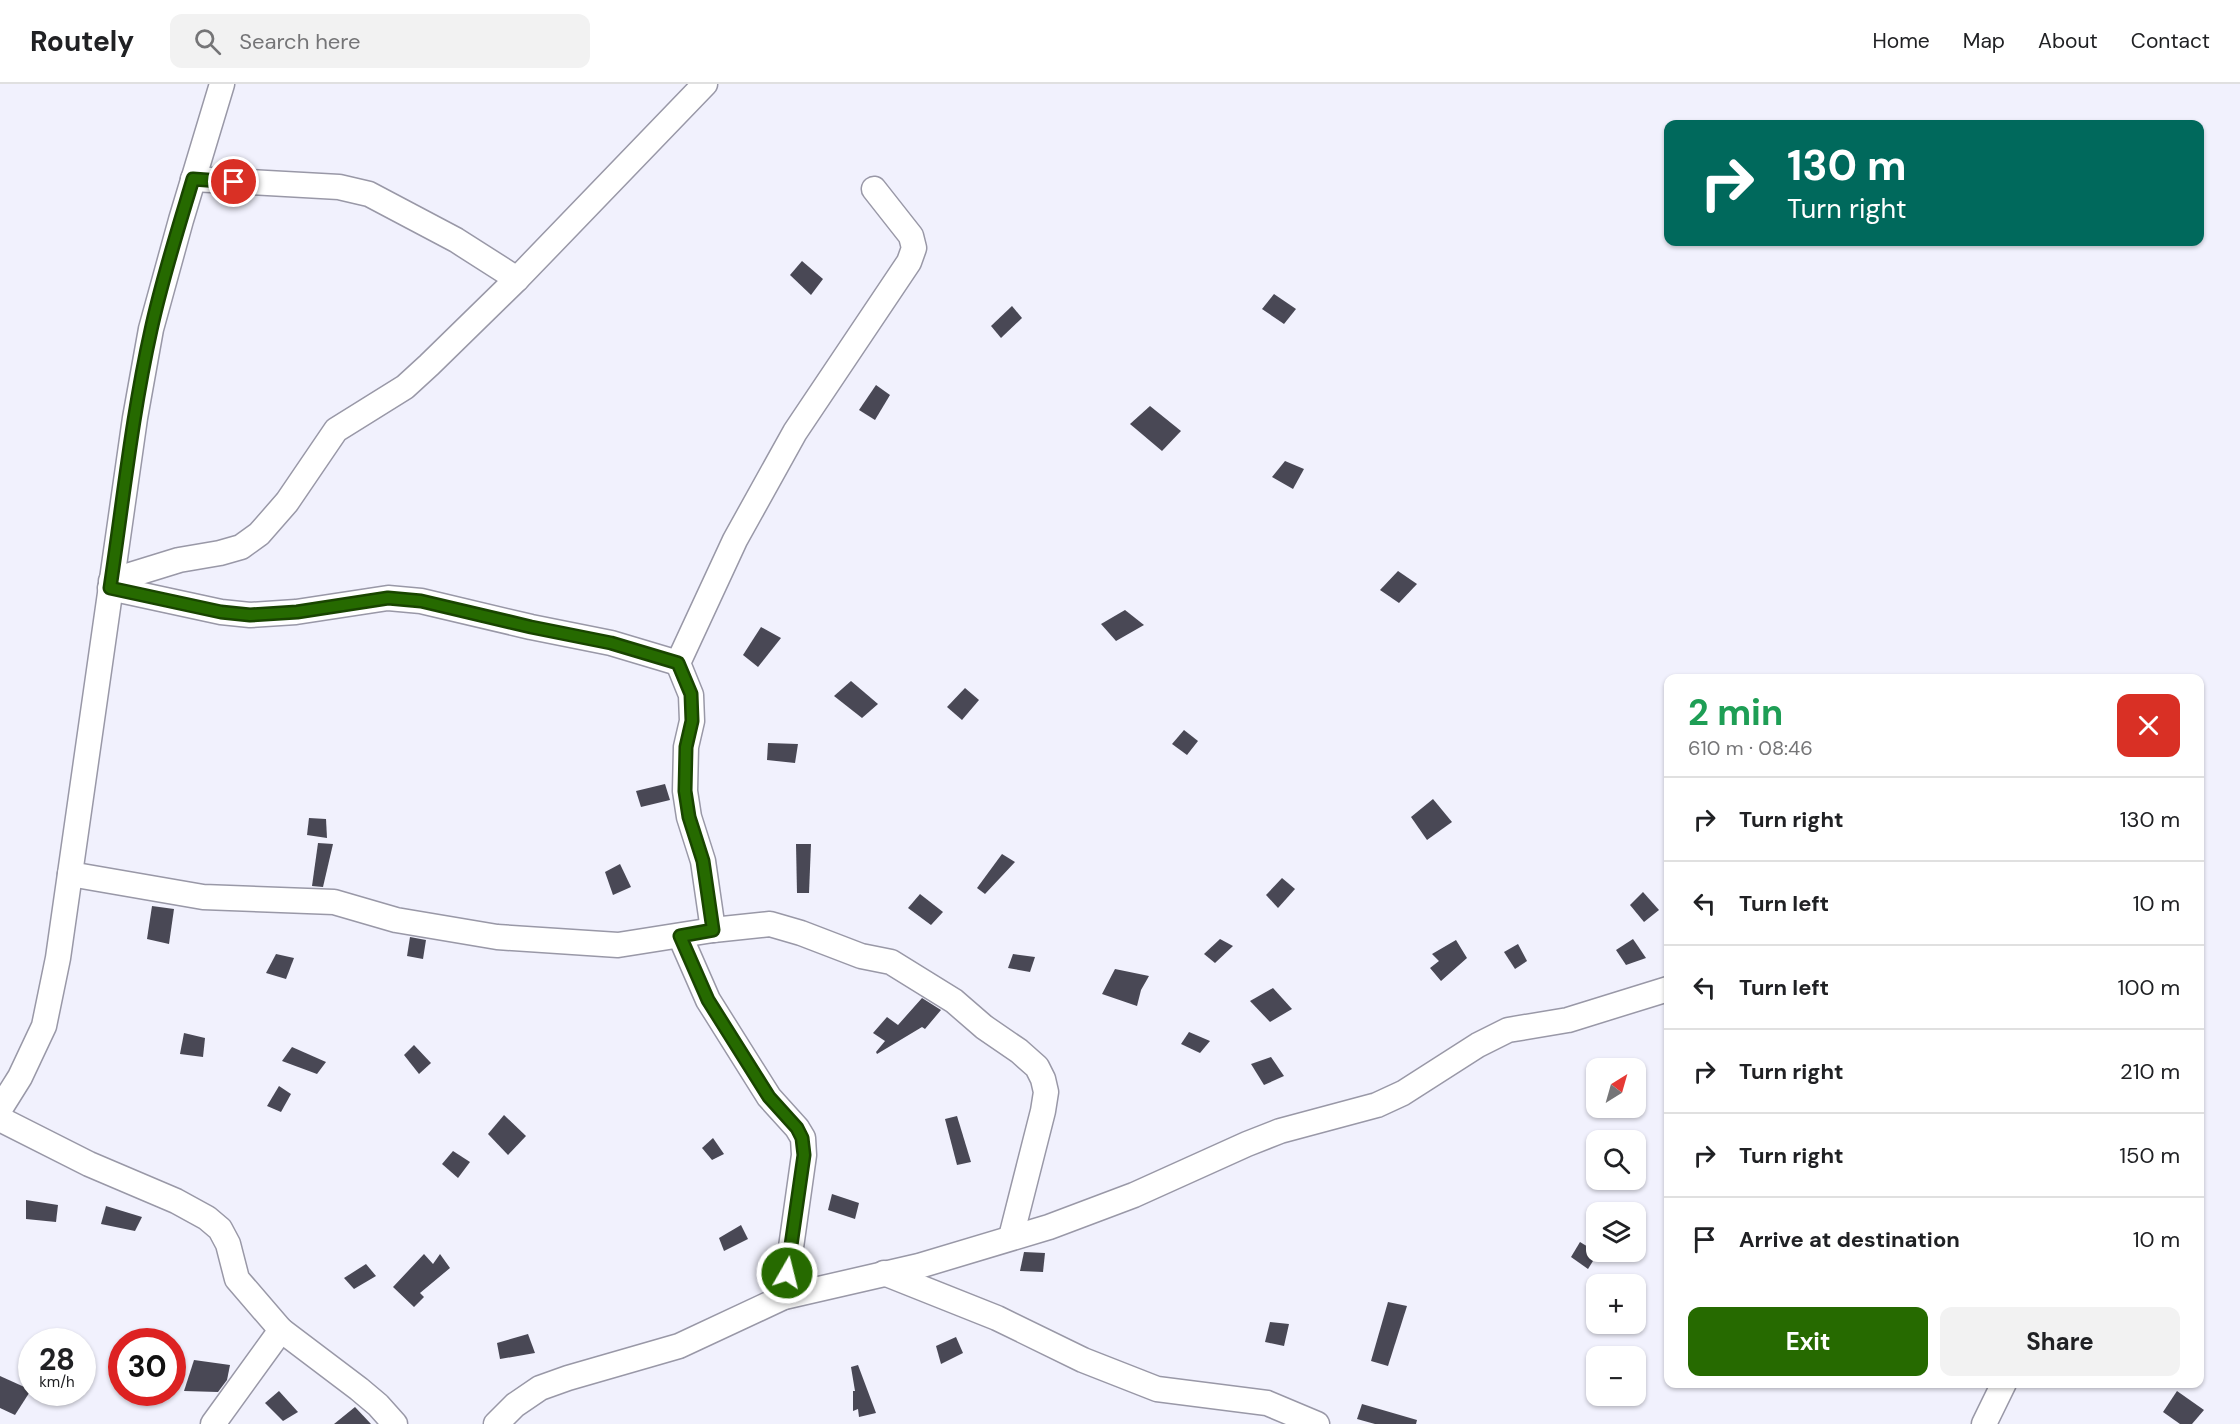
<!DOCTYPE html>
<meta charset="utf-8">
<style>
body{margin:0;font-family:"DM Sans",sans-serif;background:#f2f2f2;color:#202124;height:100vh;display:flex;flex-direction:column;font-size:22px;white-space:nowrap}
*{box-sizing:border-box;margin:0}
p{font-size:20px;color:#757577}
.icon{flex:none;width:33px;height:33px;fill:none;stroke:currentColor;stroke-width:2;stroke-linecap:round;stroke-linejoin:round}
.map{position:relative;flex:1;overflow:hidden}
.panel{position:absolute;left:1664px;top:590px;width:540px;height:714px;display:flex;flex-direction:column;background:#fff;border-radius:12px;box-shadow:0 2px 4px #0004}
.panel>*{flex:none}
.hud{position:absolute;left:1664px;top:36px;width:540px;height:126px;border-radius:12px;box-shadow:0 2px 4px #0004;background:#00695c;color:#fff;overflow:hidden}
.needle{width:39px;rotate:37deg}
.tools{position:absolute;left:1586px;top:974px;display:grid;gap:12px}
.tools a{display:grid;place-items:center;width:60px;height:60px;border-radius:12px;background:#fff;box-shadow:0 2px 4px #0004;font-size:30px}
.speed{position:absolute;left:18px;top:1244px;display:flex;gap:12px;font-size:30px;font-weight:700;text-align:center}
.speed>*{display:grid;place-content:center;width:78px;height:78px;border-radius:50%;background:#fff;box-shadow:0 2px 4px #0004;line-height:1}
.speed small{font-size:15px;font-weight:400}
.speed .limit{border:9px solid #d22;background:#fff;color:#111}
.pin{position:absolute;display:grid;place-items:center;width:51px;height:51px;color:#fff;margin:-26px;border:3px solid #fff;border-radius:50%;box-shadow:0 2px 6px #0007}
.me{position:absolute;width:66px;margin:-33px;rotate:8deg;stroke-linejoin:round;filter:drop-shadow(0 0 4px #0008)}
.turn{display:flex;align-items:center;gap:21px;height:126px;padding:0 24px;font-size:27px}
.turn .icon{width:78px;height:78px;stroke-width:2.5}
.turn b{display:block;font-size:42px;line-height:51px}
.round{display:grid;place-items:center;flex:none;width:63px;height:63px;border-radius:12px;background:#f2f2f2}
.overview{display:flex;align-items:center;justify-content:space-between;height:102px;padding:0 24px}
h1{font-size:36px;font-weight:700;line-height:45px;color:#1e9e55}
.button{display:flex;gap:12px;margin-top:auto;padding:12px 24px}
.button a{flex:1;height:69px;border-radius:12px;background:#266a00;color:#fff;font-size:24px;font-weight:700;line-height:69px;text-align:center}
.button a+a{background:#f2f2f2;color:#202124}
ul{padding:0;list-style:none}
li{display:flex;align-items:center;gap:18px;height:84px;padding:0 24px;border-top:2px solid #e0e0e0}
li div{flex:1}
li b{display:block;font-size:22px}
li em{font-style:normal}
header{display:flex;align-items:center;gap:36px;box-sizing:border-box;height:84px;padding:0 30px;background:#fff;border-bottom:2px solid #e0e0e0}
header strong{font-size:28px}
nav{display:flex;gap:33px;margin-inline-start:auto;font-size:21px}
.search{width:420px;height:54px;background:#f2f2f2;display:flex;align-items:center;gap:15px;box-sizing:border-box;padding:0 21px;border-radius:12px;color:#757577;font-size:22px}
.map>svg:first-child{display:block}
.building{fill:#494855}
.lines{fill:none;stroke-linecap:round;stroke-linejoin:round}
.minor-casing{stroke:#9998a7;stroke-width:27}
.minor{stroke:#fff;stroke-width:24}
.route-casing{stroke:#194500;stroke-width:15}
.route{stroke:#266a00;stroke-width:10}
</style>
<header>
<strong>Routely</strong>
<div class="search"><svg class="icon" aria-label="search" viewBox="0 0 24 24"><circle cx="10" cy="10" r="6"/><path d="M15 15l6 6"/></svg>Search here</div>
<nav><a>Home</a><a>Map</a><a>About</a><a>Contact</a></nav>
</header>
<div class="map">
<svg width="2240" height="1340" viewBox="0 0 2240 1340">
<rect width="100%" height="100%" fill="#f1f1fd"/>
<g class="building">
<path d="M802 177 823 195 811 211 790 191Z"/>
<path d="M1274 210 1296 225 1284 240 1262 225Z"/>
<path d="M1012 222 1022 234 1001 254 991 242Z"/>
<path d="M876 301 890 311 875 336 859 326Z"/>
<path d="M1150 322 1181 347 1162 367 1130 340Z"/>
<path d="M1285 377 1304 385 1293 405 1272 393Z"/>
<path d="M1398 487 1417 500 1399 519 1380 506Z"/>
<path d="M1125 526 1144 541 1116 557 1101 540Z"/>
<path d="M761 543 781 554 758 583 743 571Z"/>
<path d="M851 597 878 620 862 634 834 612Z"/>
<path d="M965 604 979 616 962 636 947 623Z"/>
<path d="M1184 646 1198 657 1187 671 1172 660Z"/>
<path d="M768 659 798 660 795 679 767 676Z"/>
<path d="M665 700 670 716 641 723 636 707Z"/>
<path d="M1433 715 1452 738 1427 756 1411 733Z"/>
<path d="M309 734 326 735 327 754 307 751Z"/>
<path d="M318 759 333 760 323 803 312 802Z"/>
<path d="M796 760H811L809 809H797Z"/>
<path d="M1002 770 1015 778 985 810 977 804Z"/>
<path d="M620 780 631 803 613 811 605 788Z"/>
<path d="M1282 794 1295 805 1278 824 1266 811Z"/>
<path d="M1643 808 1659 826 1644 838 1630 821Z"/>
<path d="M920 810 943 828 931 841 908 824Z"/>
<path d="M152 822 174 825 169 860 147 855Z"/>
<path d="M410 853 426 856 423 875 407 872Z"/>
<path d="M1220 855 1233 862 1215 879 1204 870Z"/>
<path d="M1633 855 1646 874 1626 881 1616 866Z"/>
<path d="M1456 856 1467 874 1441 897 1430 884 1439 877 1432 870Z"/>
<path d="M1518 860 1527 877 1515 885 1504 868Z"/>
<path d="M276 870 294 874 286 895 266 889Z"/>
<path d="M1013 870 1035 873 1030 888 1008 884Z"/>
<path d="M1115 885 1149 892 1141 906 1137 922 1102 910Z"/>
<path d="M1273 904 1292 925 1270 938 1250 917Z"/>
<path d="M922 914 941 926 925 945 922 943 877 970 876 968 885 957 873 949 887 933 898 941Z"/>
<path d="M1189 948 1210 957 1200 969 1181 960Z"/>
<path d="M184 949 205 954 203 973 180 970Z"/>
<path d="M414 961 431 979 419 990 404 971Z"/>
<path d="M292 963 326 978 317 990 282 977Z"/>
<path d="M1271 973 1284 992 1264 1001 1251 980Z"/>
<path d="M279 1002 291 1010 281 1028 267 1022Z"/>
<path d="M504 1031 526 1052 508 1071 488 1050Z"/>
<path d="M957 1032 971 1078 957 1081 945 1035Z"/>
<path d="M713 1054 724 1070 712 1076 702 1064Z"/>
<path d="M453 1067 470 1078 458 1094 442 1080Z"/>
<path d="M832 1110 859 1119 855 1135 828 1126Z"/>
<path d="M26 1116 58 1121 56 1138 26 1135Z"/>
<path d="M106 1122 142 1133 135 1147 101 1140Z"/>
<path d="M741 1141 748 1155 724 1167 719 1154Z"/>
<path d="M1580 1158 1598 1169 1588 1185 1571 1173Z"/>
<path d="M1024 1168 1045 1169 1043 1188 1020 1187Z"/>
<path d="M424 1170 433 1180 440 1170 450 1184 420 1209 424 1213 414 1223 393 1203Z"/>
<path d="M366 1180 376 1192 354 1205 344 1194Z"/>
<path d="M1388 1218 1407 1222 1388 1282 1371 1277Z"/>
<path d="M1270 1238 1289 1240 1284 1262 1265 1258Z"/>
<path d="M528 1250 535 1269 500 1275 497 1259Z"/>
<path d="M956 1253 963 1269 941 1280 936 1262Z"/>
<path d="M194 1276 230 1281 227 1296 218 1308 184 1307Z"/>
<path d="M858 1281 876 1329 859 1333 858 1325 853 1327V1307H855L851 1283Z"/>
<path d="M0 1292 31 1306 15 1331 0 1324Z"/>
<path d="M279 1307 298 1328 283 1337 265 1319Z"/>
<path d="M2177 1307 2204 1326 2192 1340H2180L2163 1328Z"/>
<path d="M1362 1320 1417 1336 1416 1340H1375L1357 1335Z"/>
<path d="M355 1323 371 1340H334Z"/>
</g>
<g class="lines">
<defs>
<g id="minor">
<path d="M193 95 339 103 369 110 456 156 517 195"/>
<path d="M111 497 179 476 220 469 241 463 259 450 287 418 336 346 405 303 429 281 517 195 705 0"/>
<path d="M110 504 221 528 250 531 296 528 388 514 421 517 531 543 611 559 678 579"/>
<path d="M70 790 203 813 334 818 396 836 497 853 618 861 713 846 770 840 801 849 861 872 891 878 954 917 984 943 1019 967 1037 983 1043 995 1046 1008 1043 1027 1011 1153"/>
<path d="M713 846 703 777 689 733 685 707 686 663 692 637 691 611 678 579 735 456 795 348 909 178 914 164 911 152 874 105"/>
<path d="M680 852 708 916 769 1013 797 1044 803 1054 804 1071 784 1213"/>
<path d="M0 1025 20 993 44 942 58 874 135 334 151 245 181 136 222 0"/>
<path d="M0 1035 89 1080 176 1117 207 1134 220 1145 228 1160 237 1195 281 1246 359 1305 378 1321 395 1340"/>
<path d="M884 1189 997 1234 1083 1276 1157 1305 1267 1319 1317 1340"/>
<path d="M213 1340 281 1246"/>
<path d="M496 1340 515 1321 540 1304 568 1294 679 1262 784 1213 919 1182 1049 1143 1134 1111 1247 1060 1280 1047 1377 1021 1403 1009 1478 961 1508 946 1568 936 1668 905"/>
<path d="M1984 1340 2004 1299"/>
</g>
</defs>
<use href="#minor" class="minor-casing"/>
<use href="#minor" class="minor"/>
</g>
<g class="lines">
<defs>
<path id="route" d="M234 98 193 95C178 145 162 195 151 246 132 331 123 418 110 504L221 528 250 531 297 528 388 514 421 517 531 543 611 559 678 579 691 610 692 637 686 663 685 707 689 733 703 777 713 846 680 852 708 916 769 1013 797 1044 802 1054 804 1071 787 1189"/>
</defs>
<use href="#route" class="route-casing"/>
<use href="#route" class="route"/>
</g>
</svg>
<div class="tools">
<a><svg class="needle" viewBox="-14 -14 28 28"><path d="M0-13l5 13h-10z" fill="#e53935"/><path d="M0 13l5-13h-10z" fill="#757577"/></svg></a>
<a><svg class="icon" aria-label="search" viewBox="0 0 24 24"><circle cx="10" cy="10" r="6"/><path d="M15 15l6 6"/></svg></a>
<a><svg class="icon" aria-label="layers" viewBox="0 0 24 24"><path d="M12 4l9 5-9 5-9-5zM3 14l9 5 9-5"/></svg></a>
<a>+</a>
<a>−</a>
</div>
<div class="speed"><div>28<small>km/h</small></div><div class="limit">30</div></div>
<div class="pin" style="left:234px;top:98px;background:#d93025"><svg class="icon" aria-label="arrive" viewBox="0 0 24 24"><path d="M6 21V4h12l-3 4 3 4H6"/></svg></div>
<svg class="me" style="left:787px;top:1189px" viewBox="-20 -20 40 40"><circle r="17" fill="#266a00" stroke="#fff" stroke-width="3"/><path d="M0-11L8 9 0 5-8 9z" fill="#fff"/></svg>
<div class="hud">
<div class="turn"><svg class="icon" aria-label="right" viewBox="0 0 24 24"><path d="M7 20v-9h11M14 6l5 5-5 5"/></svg><div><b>130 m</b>Turn right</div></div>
</div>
<section class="panel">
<div class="overview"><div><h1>2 min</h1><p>610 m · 08:46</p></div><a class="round" style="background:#d93025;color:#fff"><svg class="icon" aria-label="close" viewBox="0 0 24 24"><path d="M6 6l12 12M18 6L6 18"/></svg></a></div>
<ul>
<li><svg class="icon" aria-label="right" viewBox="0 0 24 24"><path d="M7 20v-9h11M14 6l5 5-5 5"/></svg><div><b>Turn right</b></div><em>130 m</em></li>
<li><svg class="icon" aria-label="left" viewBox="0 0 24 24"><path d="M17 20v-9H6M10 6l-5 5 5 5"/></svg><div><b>Turn left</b></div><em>10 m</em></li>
<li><svg class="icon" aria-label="left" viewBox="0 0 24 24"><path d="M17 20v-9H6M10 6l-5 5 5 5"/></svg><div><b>Turn left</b></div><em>100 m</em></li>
<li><svg class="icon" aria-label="right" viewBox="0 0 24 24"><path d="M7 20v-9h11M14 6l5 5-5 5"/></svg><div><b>Turn right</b></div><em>210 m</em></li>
<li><svg class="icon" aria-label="right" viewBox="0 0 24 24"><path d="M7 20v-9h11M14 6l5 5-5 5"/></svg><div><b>Turn right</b></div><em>150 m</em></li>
<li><svg class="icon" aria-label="arrive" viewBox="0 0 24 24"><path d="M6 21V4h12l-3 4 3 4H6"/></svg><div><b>Arrive at destination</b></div><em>10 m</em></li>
</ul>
<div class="button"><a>Exit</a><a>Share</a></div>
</section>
</div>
